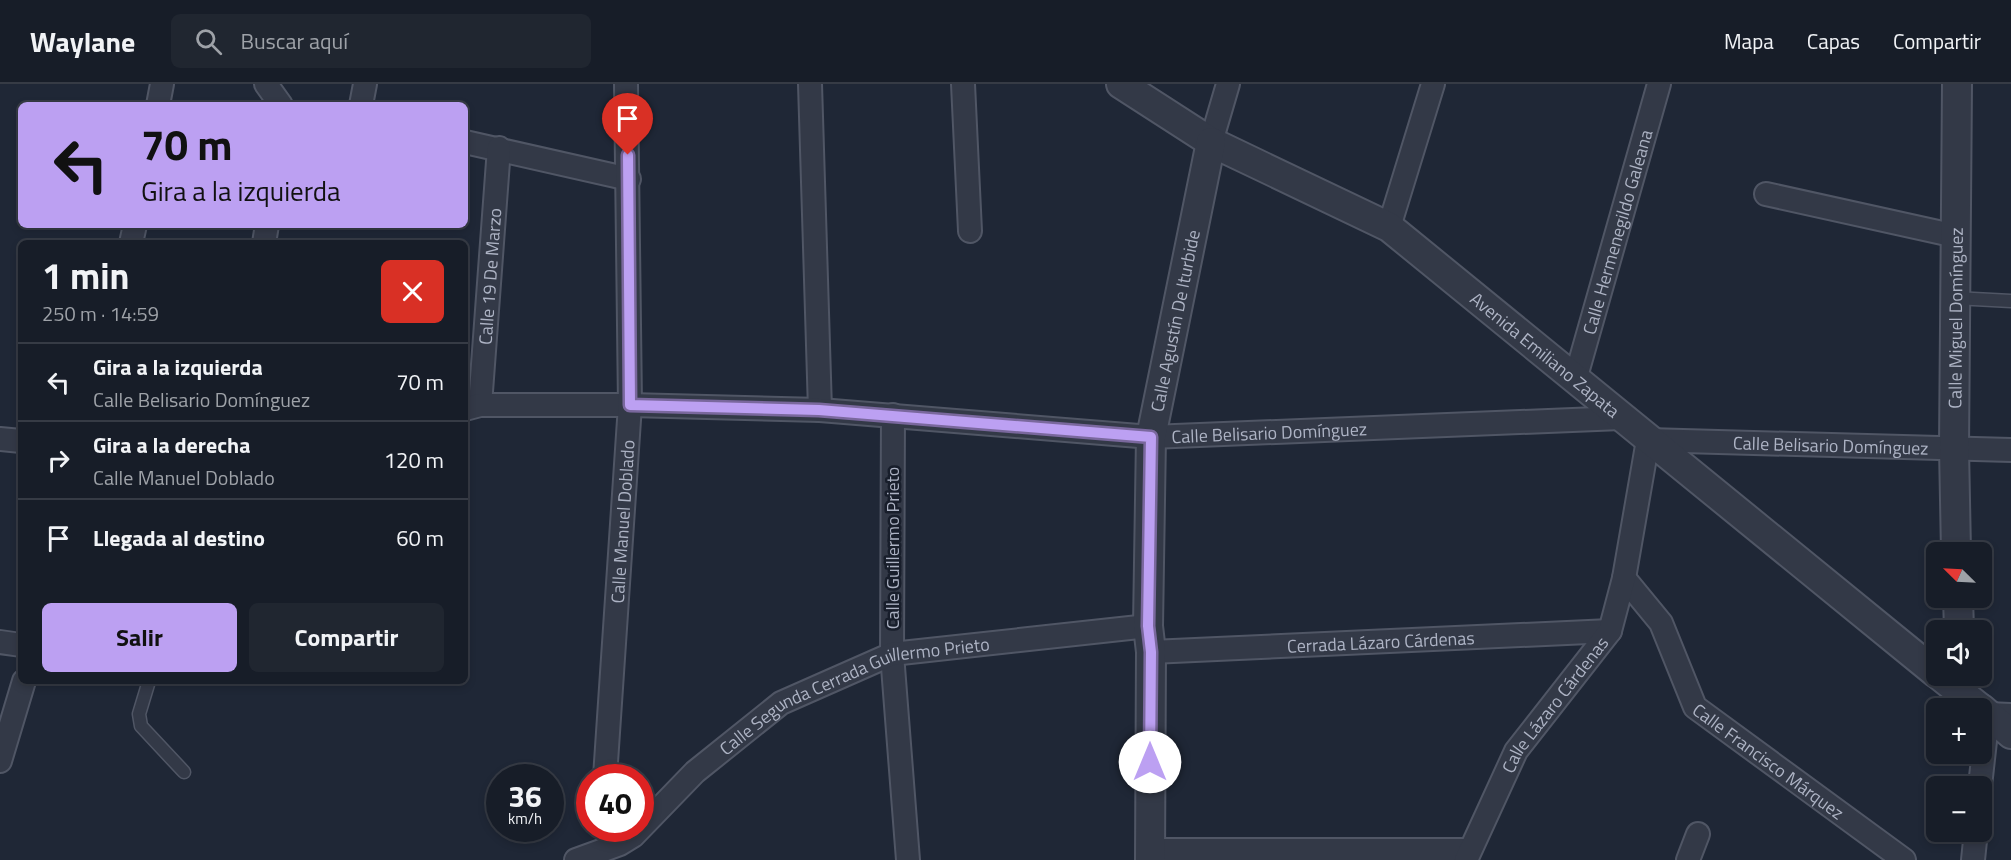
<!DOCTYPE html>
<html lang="es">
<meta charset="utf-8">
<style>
body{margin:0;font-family:"Titillium Web",sans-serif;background:#202630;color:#f1f3f6;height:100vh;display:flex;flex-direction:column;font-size:22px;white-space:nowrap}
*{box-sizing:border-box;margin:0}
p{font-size:20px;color:#9ea2a8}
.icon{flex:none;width:33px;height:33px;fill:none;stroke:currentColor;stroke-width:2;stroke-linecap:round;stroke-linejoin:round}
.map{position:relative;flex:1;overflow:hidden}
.drawer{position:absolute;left:18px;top:156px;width:450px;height:444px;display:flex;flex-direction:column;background:#171d28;border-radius:9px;box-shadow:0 3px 9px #0003,0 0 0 2px #363b45}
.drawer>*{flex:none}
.guide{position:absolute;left:18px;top:18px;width:450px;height:126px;border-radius:9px;box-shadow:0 3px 9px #0003,0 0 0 2px #363b45;background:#bca0f2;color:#111;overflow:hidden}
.needle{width:39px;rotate:294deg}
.fabs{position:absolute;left:1926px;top:458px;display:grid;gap:12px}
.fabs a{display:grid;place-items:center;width:66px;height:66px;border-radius:9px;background:#171d28;box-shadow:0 3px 9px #0003,0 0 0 2px #363b45;font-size:30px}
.speed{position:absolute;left:486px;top:680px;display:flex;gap:12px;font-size:30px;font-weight:700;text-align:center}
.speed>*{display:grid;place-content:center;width:78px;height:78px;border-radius:50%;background:#171d28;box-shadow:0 3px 9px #0003,0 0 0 2px #363b45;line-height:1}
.speed small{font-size:15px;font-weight:400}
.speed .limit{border:9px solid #d22;background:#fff;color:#111}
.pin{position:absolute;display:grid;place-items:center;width:51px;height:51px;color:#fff;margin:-62px -26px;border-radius:50% 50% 50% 0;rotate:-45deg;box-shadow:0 0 6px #0007}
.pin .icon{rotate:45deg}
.me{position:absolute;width:66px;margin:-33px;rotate:0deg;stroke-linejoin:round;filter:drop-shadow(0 0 4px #0008)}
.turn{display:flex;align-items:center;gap:21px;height:126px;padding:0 24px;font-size:27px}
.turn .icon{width:78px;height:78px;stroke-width:2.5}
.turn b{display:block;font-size:42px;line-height:51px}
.round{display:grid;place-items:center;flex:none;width:63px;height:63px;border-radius:9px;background:#202630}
.overview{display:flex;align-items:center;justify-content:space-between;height:102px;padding:0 24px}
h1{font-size:36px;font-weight:700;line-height:45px}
.button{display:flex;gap:12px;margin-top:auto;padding:12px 24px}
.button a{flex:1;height:69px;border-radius:9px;background:#bca0f2;color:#111;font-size:24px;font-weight:700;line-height:69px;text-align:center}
.button a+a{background:#202630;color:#f1f3f6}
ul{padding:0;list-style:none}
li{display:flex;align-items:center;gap:18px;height:78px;padding:0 24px;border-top:2px solid #363b45}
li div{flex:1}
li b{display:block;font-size:22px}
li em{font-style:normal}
header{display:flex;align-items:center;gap:36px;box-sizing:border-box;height:84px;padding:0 30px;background:#171d28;border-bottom:2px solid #363b45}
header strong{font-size:28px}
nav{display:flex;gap:33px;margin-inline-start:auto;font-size:21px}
.search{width:420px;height:54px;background:#202630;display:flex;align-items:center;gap:15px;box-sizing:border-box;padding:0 21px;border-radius:9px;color:#9ea2a8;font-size:22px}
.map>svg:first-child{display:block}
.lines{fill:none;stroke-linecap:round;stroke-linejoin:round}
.service-casing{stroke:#505665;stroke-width:15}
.minor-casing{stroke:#505665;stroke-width:26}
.tertiary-casing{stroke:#505665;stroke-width:32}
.service{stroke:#333947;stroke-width:12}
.minor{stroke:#333947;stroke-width:22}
.tertiary{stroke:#333947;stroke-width:28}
.route-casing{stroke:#7a689d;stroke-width:15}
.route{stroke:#bca0f2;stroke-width:10}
.labels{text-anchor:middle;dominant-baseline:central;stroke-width:5;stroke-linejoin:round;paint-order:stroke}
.street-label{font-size:18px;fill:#adb3c4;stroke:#181e2b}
</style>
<header>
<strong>Waylane</strong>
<div class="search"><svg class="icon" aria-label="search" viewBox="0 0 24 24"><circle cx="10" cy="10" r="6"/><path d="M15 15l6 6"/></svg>Buscar aquí</div>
<nav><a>Mapa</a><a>Capas</a><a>Compartir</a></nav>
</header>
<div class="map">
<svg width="2011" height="776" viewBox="0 0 2011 776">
<rect width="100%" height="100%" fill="#1f2736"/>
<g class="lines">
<defs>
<g id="service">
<path d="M1955 214 2011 217"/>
<path d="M149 597 139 630 141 642 184 688"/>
</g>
<g id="minor">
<path d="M266 0 281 21"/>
<path d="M810 0 820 326"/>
<path d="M963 0 970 147"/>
<path d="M158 21 162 0"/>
<path d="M361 21 365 0"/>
<path d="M465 58 629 95"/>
<path d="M1211 58 1228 0"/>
<path d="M1766 110 1956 152"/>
<path d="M1389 143 1433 0"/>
<path d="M131 159 135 141"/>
<path d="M264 159 267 141"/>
<path id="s1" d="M1575 296 1659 0"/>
<path id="s2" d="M480 321 499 64"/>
<path id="s3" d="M465 325 480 321H630L820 326 1151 353 1621 334"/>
<path d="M893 331 892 570 908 776"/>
<path d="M0 355 21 357"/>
<path id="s4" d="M1624 494 1661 539 1695 623 1904 776"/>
<path d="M0 558 21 561"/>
<path id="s5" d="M1151 568 1610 547"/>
<path d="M0 677 24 597"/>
<path id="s6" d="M605 693 630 321 626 0"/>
<path d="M1980 702 1988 630 2011 631"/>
<path d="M1149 766H1469"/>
<path id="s7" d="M576 776 620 760 633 752 695 688 781 619 892 570 1148 542"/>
<path id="s8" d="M1466 776 1516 667 1610 547 1624 494 1648 356 2011 366"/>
<path d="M1688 776 1698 750"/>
<path d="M1973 776 1976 747"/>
</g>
<g id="tertiary">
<path id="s9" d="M1121 0 1211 58 1389 143 1936 589"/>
<path id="s10" d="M1956 468 1954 364 1957 0"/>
<path d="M1958 513 1959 546"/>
<path d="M1939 591 1980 624"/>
<path d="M1982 625 2011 650"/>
<path id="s11" d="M1150 776 1151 568 1148 542 1151 353 1211 58"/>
</g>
</defs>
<use href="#service" class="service-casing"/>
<use href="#minor" class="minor-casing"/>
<use href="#tertiary" class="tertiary-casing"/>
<use href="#service" class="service"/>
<use href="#minor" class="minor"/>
<use href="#tertiary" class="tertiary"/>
</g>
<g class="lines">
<defs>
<path id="route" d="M628 71 630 321 819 326 1151 353 1148 542 1151 568 1150 678"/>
</defs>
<use href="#route" class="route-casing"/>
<use href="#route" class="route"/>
</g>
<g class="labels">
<g class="street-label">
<text stroke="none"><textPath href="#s1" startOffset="154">Calle Hermenegildo Galeana</textPath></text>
<text stroke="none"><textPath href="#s2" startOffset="129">Calle 19 De Marzo</textPath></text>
<text stroke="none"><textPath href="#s10" startOffset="234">Calle Miguel Domínguez</textPath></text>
<text stroke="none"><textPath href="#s11" startOffset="542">Calle Agustín De Iturbide</textPath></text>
<text stroke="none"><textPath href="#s9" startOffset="506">Avenida Emiliano Zapata</textPath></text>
<text stroke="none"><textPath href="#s3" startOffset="806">Calle Belisario Domínguez</textPath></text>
<text stroke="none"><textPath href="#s8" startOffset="650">Calle Belisario Domínguez</textPath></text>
<text stroke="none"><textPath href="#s6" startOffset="256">Calle Manuel Doblado</textPath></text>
<text transform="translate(892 464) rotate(-90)">Calle Guillermo Prieto</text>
<text stroke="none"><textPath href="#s5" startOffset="230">Cerrada Lázaro Cárdenas</textPath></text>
<text stroke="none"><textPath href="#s7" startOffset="333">Calle Segunda Cerrada Guillermo Prieto</textPath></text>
<text stroke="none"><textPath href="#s8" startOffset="180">Calle Lázaro Cárdenas</textPath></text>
<text stroke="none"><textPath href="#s4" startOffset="240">Calle Francisco Márquez</textPath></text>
</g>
</g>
</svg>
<div class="fabs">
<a><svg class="needle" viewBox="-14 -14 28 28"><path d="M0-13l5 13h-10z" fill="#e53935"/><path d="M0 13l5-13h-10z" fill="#9ea2a8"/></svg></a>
<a><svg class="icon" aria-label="sound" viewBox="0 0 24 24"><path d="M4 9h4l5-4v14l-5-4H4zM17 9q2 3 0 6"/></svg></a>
<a>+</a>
<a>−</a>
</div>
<div class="speed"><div>36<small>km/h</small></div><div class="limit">40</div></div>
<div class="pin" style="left:628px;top:71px;background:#d93025"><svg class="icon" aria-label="arrive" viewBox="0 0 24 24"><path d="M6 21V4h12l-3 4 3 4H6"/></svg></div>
<svg class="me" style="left:1150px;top:678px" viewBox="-20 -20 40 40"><circle r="19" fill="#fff"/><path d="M0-13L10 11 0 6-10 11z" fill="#bca0f2"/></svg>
<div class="guide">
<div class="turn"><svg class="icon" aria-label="left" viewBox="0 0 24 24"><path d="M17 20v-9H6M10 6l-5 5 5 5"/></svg><div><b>70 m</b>Gira a la izquierda</div></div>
</div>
<section class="drawer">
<div class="overview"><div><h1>1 min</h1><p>250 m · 14:59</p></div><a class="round" style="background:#d93025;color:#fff"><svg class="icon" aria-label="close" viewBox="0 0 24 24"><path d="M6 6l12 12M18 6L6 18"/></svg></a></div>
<ul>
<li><svg class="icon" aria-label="left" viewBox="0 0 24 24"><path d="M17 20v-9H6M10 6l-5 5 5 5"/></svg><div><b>Gira a la izquierda</b><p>Calle Belisario Domínguez</p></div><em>70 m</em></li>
<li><svg class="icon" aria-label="right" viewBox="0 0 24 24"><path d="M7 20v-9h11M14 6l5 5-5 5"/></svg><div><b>Gira a la derecha</b><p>Calle Manuel Doblado</p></div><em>120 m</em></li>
<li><svg class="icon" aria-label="arrive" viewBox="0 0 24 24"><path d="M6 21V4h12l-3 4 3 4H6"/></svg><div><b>Llegada al destino</b></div><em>60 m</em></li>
</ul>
<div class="button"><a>Salir</a><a>Compartir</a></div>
</section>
</div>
